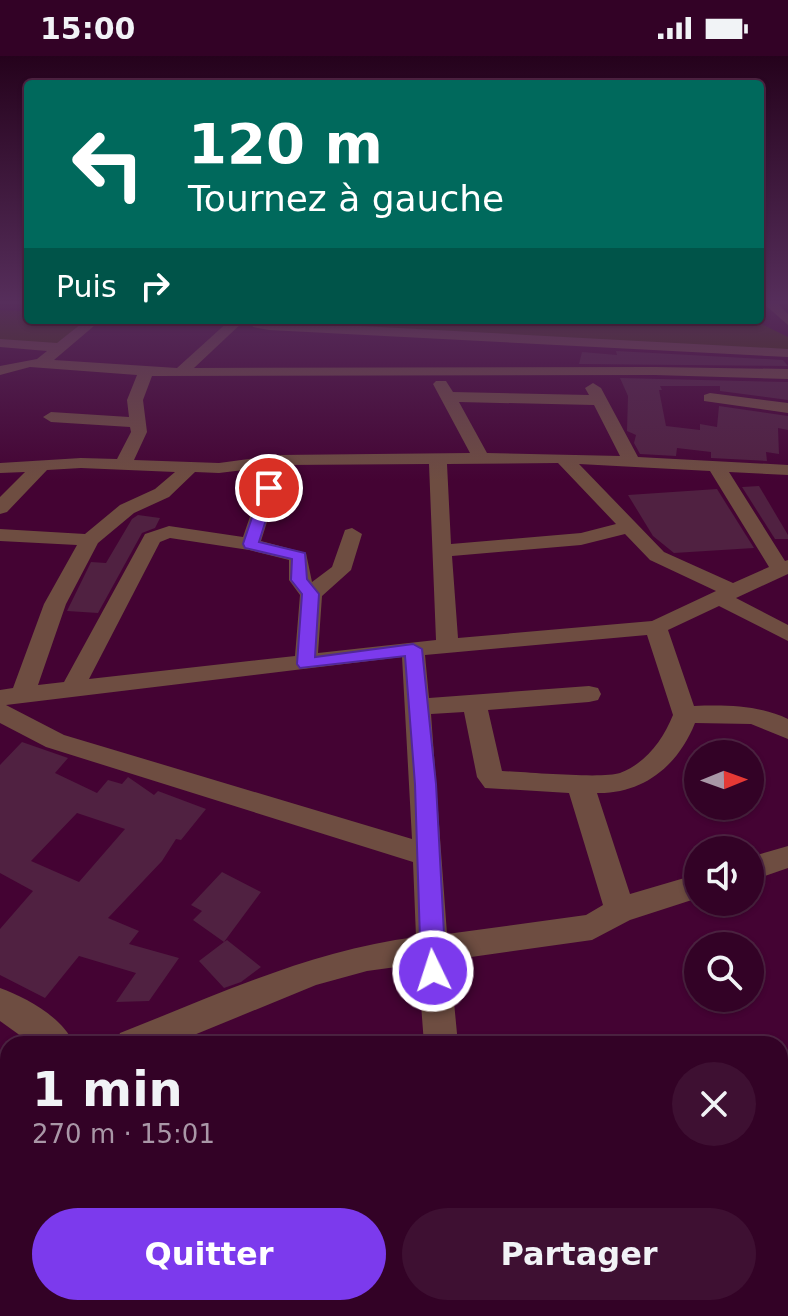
<!DOCTYPE html>
<html lang="fr">
<meta charset="utf-8">
<style>
body{margin:0;font-family:"DejaVu Sans",sans-serif;background:#3e1032;color:#f1f3f6;height:100vh;display:flex;flex-direction:column;font-size:30px;white-space:nowrap}
*{box-sizing:border-box;margin:0}
p{font-size:26px;color:#a997a7}
.icon{flex:none;width:44px;height:44px;fill:none;stroke:currentColor;stroke-width:2;stroke-linecap:round;stroke-linejoin:round}
.map{position:relative;flex:1;overflow:hidden}
.details{position:absolute;left:0px;top:980px;width:788px;height:280px;display:flex;flex-direction:column;background:#330226;border-radius:24px 24px 0 0;box-shadow:0 2px 6px #0004,0 0 0 2px #4e2443}
.details>*{flex:none}
.banner{position:absolute;left:24px;top:24px;width:740px;height:244px;border-radius:8px;box-shadow:0 2px 6px #0004,0 0 0 2px #4e2443;background:#00695c;color:#fff;overflow:hidden}
.needle{width:52px;rotate:89deg}
.controls{position:absolute;left:684px;top:684px;display:grid;gap:16px}
.controls a{display:grid;place-items:center;width:80px;height:80px;border-radius:50%;background:#330226;box-shadow:0 2px 6px #0004,0 0 0 2px #4e2443;font-size:40px}
.pin{position:absolute;display:grid;place-items:center;width:68px;height:68px;color:#fff;margin:-34px;border:4px solid #fff;border-radius:50%;box-shadow:0 2px 8px #0007}
.me{position:absolute;width:88px;margin:-44px;rotate:356deg;stroke-linejoin:round;filter:drop-shadow(0 0 6px #0008)}
.turn{display:flex;align-items:center;gap:28px;height:168px;padding:0 32px;font-size:36px}
.turn .icon{width:104px;height:104px;stroke-width:2.5}
.turn b{display:block;font-size:56px;line-height:68px}
.then{display:flex;align-items:center;height:76px;padding:0 32px;background:#0003;gap:16px;font-size:30px}
.round{display:grid;place-items:center;flex:none;width:84px;height:84px;border-radius:42px;background:#3e1032}
.headline{display:flex;align-items:center;justify-content:space-between;height:136px;padding:0 32px}
h1{font-size:48px;font-weight:600;line-height:60px}
.primary-button{display:flex;gap:16px;margin-top:auto;padding:16px 32px}
.primary-button a{flex:1;height:92px;border-radius:48px;background:#7c3aed;color:#fff;font-size:32px;font-weight:600;line-height:92px;text-align:center}
.primary-button a+a{background:#3e1032;color:#f1f3f6}
.status{display:flex;justify-content:space-between;align-items:center;height:56px;padding:0 40px;background:#330226;direction:ltr}
.status svg{height:22px;fill:currentColor}
.map>svg:first-child{display:block}
.green{fill:#3b3400}
.building{fill:#502141;fill-rule:evenodd}
.lines{fill:none;stroke-linecap:round;stroke-linejoin:round}
.minor{fill:#6e4d41;fill-rule:evenodd}
.route{fill:#7c3aed;stroke:#51269a;stroke-width:2}
</style>
<div class="status"><b>15:00</b><svg viewBox="0 0 49 12"><path d="M0 12V9h3v3zM5 12V6h3v6zM10 12V3h3v9zM15 12V0h3v12zM26 1h20v11H26zM47 4h2v5h-2z"/></svg></div>
<div class="map">
<svg width="788" height="1260" viewBox="0 0 788 1260">
<rect width="100%" height="100%" fill="#440333"/>
<g class="green">
<path d="M0 254 28 255V264H92L59 292 0 288Z"/>
<path d="M265 264H753L788 281V294L264 268Z"/>
</g>
<g class="building">
<path d="M616 295 783 304 788 310 579 308 582 296 617 299Z"/>
<path d="M620 322 788 326V344L720 335V330H660L662 334H659L666 370 700 374V368L717 371 719 350 788 360V374L778 372 779 398 766 396 767 405 711 402V396L677 392 676 400 640 398 634 387 636 379 627 375 628 340Z"/>
<path d="M759 430 788 479V483H775L742 431Z"/>
<path d="M717 433 754 492 674 497 653 480 628 439Z"/>
<path d="M138 459 160 462 155 472 142 477 98 557 67 555 91 506 106 507 132 463Z"/>
<path d="M22 686 68 702 55 717 97 737 108 724 122 728 128 721 154 739 158 735 206 753 181 784 176 783 162 805 108 862 139 875 129 888 179 902 149 945 116 946 136 917 79 900 45 942 0 919V873L33 835 0 817V709ZM77 757 125 773 79 826 31 805Z"/>
<path d="M222 816 261 836 224 886 227 884 261 911 241 926 224 932 199 905 224 886 193 864 202 855 191 849Z"/>
</g>
<g class="lines">
<g class="minor">
<path d="M764 248H778L788 258V269Z"/>
<path d="M86 264H101L54 304 177 312 230 264H245L194 312 655 311 788 313V323L655 319 152 320 143 344 147 376 134 404 219 407 278 399 470 397 433 328 436 325H446L453 336 589 339 585 332 593 327 601 332 638 401 788 409V419L729 416 785 505 788 504V518L736 542 788 569V585L719 550 668 574 694 650C727 649 758 649 788 663V683L751 668 695 667C678 710 643 738 597 737L630 838 698 818V842L630 864 592 884 450 904 458 988H424L418 908 367 915 316 929 172 988H115L120 977C217 939 312 894 416 881L413 806 46 691 0 667V634L13 632 44 548 77 489 0 485V473L85 478 120 449 155 433 175 416 81 412 47 414 7 456 0 458V441L25 416 0 417V407L81 402 117 403 131 376 130 371 51 366 43 361 51 356 129 361 127 344 137 319 30 311 0 319V310L37 303 47 295 0 291V283L57 287ZM459 346 594 349 620 400 487 397ZM558 407 616 468 581 477 451 488 447 408ZM429 408 436 584 318 597 322 540 351 514 362 478 352 472 345 474 332 511 312 526 306 497 261 485 285 409ZM579 408 710 415 769 511 733 527 664 496ZM267 411 243 481 169 470 145 478 64 626 38 629 66 548 98 487 134 457 169 441 195 416 219 417ZM625 478 650 504 716 535 652 565 458 582 452 500 581 489ZM170 482 249 494 289 504V524L300 539 295 600 89 623 160 486ZM647 579 673 659C663 684 646 707 620 717 603 723 525 716 502 715L488 654 589 646 598 644 601 638 598 632 589 630 429 642 425 599ZM402 601 412 783 64 679 6 649ZM464 656 477 721 485 732 569 737 603 849 586 859 447 878 431 658Z"/>
<path d="M250 264 788 293V301L269 274 253 271Z"/>
<path d="M710 337 788 347V357L704 345V339Z"/>
<path d="M788 790V812L750 825V801Z"/>
<path d="M0 932C27 942 62 961 74 988H32L0 965Z"/>
<path d="M8 1016V1050L0 1053V1019Z"/>
<path d="M39 1252H81L80 1260H38Z"/>
<path d="M455 1252H497L498 1260H456Z"/>
</g>
</g>
<linearGradient id="sky" x2="0" y2="1"><stop stop-color="#25021c"/><stop offset="0.58" stop-color="#562e5b"/><stop offset="1" stop-color="#562e5b" stop-opacity="0"/></linearGradient>
<rect width="788" height="425" fill="url(#sky)"/>
<path class="route" d="M269 428 276 432 259 486 305 497 307 523 319 538 315 601 413 588 422 593 436 728 446 915 442 923 433 926 425 923 421 915 415 728 405 600 300 612 297 608 302 538 291 524 292 503 245 492 243 488 262 432Z"/>
</svg>
<div class="controls">
<a><svg class="needle" viewBox="-14 -14 28 28"><path d="M0-13l5 13h-10z" fill="#e53935"/><path d="M0 13l5-13h-10z" fill="#a997a7"/></svg></a>
<a><svg class="icon" aria-label="sound" viewBox="0 0 24 24"><path d="M4 9h4l5-4v14l-5-4H4zM17 9q2 3 0 6"/></svg></a>
<a><svg class="icon" aria-label="search" viewBox="0 0 24 24"><circle cx="10" cy="10" r="6"/><path d="M15 15l6 6"/></svg></a>
</div>
<div class="pin" style="left:269px;top:432px;background:#d93025"><svg class="icon" aria-label="arrive" viewBox="0 0 24 24"><path d="M6 21V4h12l-3 4 3 4H6"/></svg></div>
<svg class="me" style="left:433px;top:915px" viewBox="-20 -20 40 40"><circle r="17" fill="#7c3aed" stroke="#fff" stroke-width="3"/><path d="M0-11L8 9 0 5-8 9z" fill="#fff"/></svg>
<div class="banner">
<div class="turn"><svg class="icon" aria-label="left" viewBox="0 0 24 24"><path d="M17 20v-9H6M10 6l-5 5 5 5"/></svg><div><b>120 m</b>Tournez à gauche</div></div>
<div class="then">Puis<svg class="icon" aria-label="right" viewBox="0 0 24 24"><path d="M7 20v-9h11M14 6l5 5-5 5"/></svg></div>
</div>
<section class="details">
<div class="headline"><div><h1>1 min</h1><p>270 m · 15:01</p></div><a class="round"><svg class="icon" aria-label="close" viewBox="0 0 24 24"><path d="M6 6l12 12M18 6L6 18"/></svg></a></div>
<div class="primary-button"><a>Quitter</a><a>Partager</a></div>
</section>
</div>
